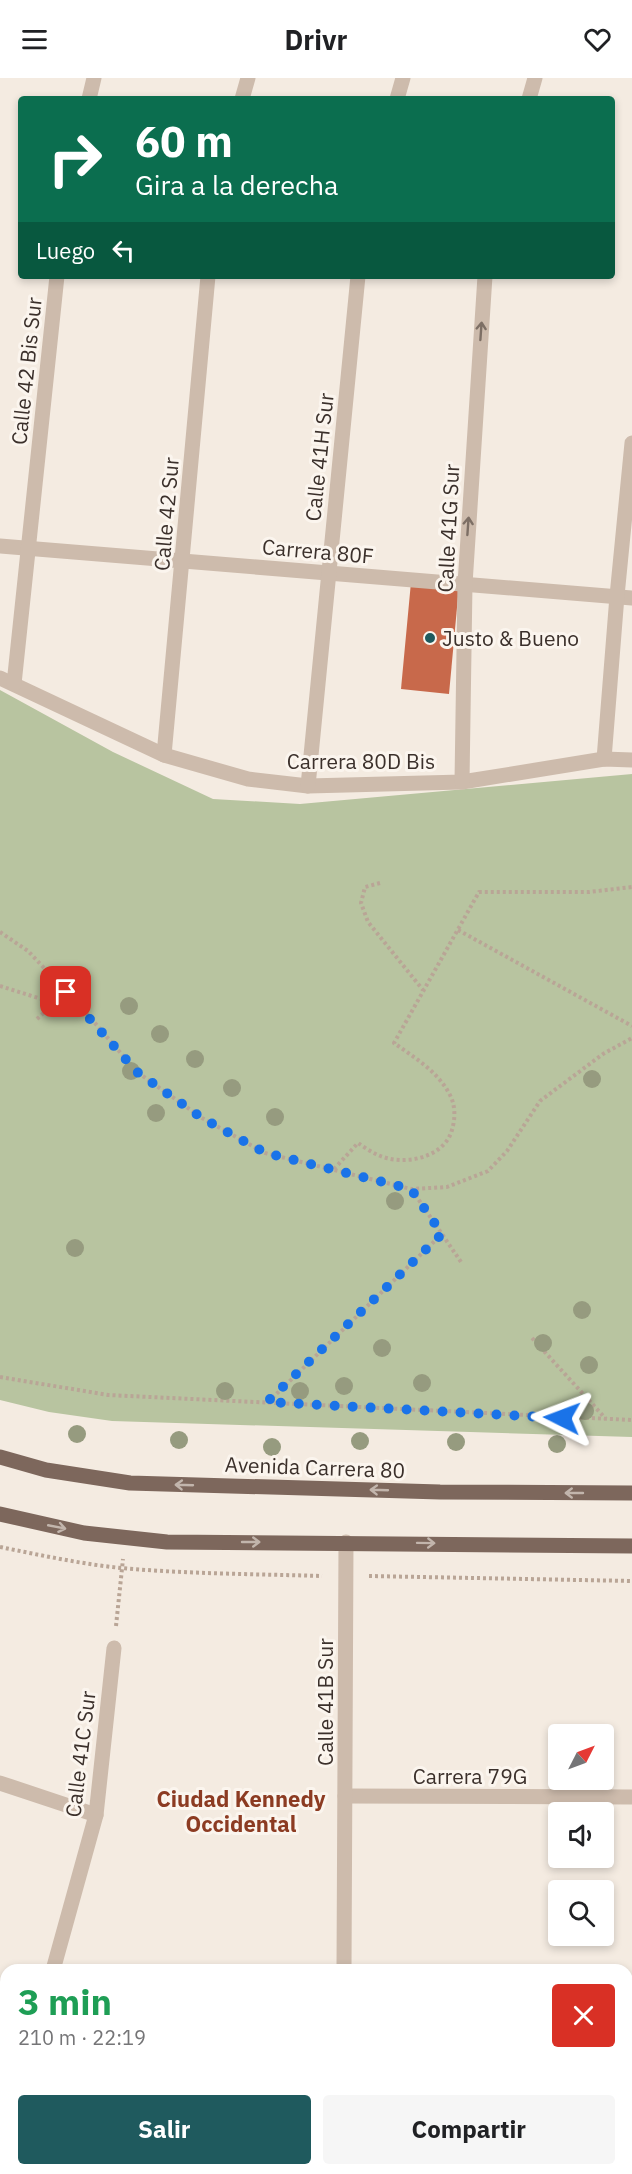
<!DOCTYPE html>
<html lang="es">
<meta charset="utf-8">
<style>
body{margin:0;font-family:"IBM Plex Sans",sans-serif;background:#f6f6f6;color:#202124;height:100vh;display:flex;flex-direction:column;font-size:22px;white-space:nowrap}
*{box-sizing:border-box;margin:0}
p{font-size:20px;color:#757577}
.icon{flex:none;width:33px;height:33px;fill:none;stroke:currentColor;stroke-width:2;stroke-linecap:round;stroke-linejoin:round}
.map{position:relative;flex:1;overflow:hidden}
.side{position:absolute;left:0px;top:1886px;width:633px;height:212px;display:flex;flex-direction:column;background:#fff;border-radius:18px 18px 0 0;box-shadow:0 3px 9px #0003}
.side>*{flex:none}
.banner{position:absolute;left:18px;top:18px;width:597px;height:183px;border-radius:6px;box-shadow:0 3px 9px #0003;background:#0b6e4f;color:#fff;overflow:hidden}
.needle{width:39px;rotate:48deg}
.fabs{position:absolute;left:548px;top:1646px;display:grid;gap:12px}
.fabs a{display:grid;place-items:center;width:66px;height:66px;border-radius:6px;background:#fff;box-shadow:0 3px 9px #0003;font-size:30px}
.pin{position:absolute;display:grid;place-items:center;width:51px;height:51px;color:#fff;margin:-26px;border-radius:12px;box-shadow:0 3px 9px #0006}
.me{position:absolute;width:66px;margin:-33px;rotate:273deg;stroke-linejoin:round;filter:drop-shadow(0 0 4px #0008)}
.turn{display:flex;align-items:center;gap:21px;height:126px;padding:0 18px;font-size:27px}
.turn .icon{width:78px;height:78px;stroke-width:2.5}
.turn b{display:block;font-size:42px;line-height:51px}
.then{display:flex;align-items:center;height:57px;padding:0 18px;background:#0003;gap:12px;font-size:22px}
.round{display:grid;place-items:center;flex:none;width:63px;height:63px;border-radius:6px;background:#f6f6f6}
.head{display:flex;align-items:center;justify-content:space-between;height:102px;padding:0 18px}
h1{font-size:36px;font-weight:800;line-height:45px;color:#1e9e55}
.action{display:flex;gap:12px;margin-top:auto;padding:12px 18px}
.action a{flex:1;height:69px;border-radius:6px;background:#1f5a5e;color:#fff;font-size:24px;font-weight:800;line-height:69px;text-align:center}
.action a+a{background:#f6f6f6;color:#202124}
header{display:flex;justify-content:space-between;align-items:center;height:78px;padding:0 18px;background:#fff;font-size:27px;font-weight:800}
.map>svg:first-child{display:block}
.green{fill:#b8c4a0}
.building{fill:#c8694b}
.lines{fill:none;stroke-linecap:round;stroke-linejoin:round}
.path{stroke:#b9a596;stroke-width:4;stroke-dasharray:3 3;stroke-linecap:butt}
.minor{stroke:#cdbbac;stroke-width:15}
.primary{stroke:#7d675c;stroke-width:15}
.tree{fill:#969b7f}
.oneway{stroke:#7d6f65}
.oneway2{stroke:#c2b5ac}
.route{stroke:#1a73e8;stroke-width:10;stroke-dasharray:0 18}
.poi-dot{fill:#1f5a5e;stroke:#fbf5ee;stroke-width:2}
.labels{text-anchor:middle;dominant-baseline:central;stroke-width:6;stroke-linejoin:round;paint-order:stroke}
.street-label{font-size:21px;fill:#3b302b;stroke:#fbf5ee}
.poi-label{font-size:21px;fill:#3b302b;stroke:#fbf5ee;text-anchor:start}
.neighbourhood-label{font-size:22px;font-weight:bold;fill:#8c3b22;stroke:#fbf5ee}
</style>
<header><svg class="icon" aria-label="menu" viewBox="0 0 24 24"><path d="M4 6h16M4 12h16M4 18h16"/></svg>Drivr<svg class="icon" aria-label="heart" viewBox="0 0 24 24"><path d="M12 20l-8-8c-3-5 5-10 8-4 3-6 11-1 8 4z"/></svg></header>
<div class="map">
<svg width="632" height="2096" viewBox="0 0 632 2096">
<rect width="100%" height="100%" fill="#f4ebe1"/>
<g class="green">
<path d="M0 612 113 674 213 721 300 726 632 696V1359L112 1343 49 1334 0 1322Z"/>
<rect x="363" y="2091" width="86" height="5"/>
</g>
<path class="building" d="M411 504 459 508 449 616 401 611Z"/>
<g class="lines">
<g class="path">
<path d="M380 805 365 809 361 825 368 844 423 912"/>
<path d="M458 852 632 948"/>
<path d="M0 854 28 873 82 930 137 994 202 1040 265 1075 411 1111 447 1109 488 1093 507 1073 540 1023 603 976 632 960"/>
<path d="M0 908 54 925"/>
<path d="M37 941 66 914"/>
<path d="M334 1091 358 1065C364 1069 371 1074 378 1077 402 1088 441 1081 451 1055 455 1043 456 1031 451 1019 439 994 415 980 394 965L479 814H589L632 809"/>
<path d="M412 1112 461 1184"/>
<path d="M532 1260 606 1341"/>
<path d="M0 1299 108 1317 632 1342"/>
<path d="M268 1324 442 1156"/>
<path d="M0 1469C40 1477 81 1486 121 1490 188 1496 256 1496 322 1498"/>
<path d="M369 1498 632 1503"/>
<path d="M116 1548 123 1481"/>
</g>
<g class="minor">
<path d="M89 21 94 0"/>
<path d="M242 21 248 0"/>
<path d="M397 21 403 0"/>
<path d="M529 21 535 0"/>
<path d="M0 468 632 520"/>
<path d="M0 600 164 677 248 701 308 708 462 704 604 681 632 682"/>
<path d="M14 606 57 198"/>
<path d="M164 677 208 198"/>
<path d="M604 681 617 518 632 365"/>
<path d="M462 704 465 506 485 198"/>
<path d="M308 708 358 198"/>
<path d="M0 1705 96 1737"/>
<path d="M345 1718 632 1719"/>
<path d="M53 1892 96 1737 114 1570"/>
<path d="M344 1892 346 1464"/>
<path d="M0 1939 6 1941"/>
<path d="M627 1946H632"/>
<path d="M466 2091V2096"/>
<path d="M343 2096V2091"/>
</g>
<g class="primary">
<path d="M0 1379 46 1392 130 1405 440 1414 632 1415"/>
<path d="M0 1436 84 1455 167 1464 632 1468"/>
</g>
</g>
<g class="tree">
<circle cx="129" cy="928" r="9"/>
<circle cx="160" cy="956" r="9"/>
<circle cx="195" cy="981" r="9"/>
<circle cx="131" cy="993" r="9"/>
<circle cx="592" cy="1001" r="9"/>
<circle cx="232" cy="1010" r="9"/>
<circle cx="156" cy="1035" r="9"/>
<circle cx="275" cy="1039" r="9"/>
<circle cx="395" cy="1123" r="9"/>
<circle cx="75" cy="1170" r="9"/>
<circle cx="582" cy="1232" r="9"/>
<circle cx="543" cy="1265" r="9"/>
<circle cx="382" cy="1270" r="9"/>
<circle cx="589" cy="1287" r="9"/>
<circle cx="422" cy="1305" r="9"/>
<circle cx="344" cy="1308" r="9"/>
<circle cx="225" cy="1313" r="9"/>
<circle cx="300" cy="1313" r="9"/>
<circle cx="585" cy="1333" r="9"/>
<circle cx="77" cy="1356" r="9"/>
<circle cx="179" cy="1362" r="9"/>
<circle cx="360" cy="1363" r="9"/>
<circle cx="456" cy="1364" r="9"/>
<circle cx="557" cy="1366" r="9"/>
<circle cx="272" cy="1369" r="9"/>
</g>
<defs><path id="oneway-shaft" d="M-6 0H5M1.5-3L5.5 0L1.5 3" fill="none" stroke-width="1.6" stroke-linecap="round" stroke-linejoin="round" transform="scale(1.5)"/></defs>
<g class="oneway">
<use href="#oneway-shaft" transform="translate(481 253) rotate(-86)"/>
<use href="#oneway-shaft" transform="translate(468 448) rotate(-86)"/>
</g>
<g class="oneway2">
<use href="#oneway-shaft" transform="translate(184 1407) rotate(-178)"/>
<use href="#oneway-shaft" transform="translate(379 1412) rotate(-178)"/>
<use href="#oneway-shaft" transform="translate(574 1415) rotate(-180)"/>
<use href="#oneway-shaft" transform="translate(57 1449) rotate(11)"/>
<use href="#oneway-shaft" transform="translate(251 1464)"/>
<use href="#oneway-shaft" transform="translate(426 1465) rotate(1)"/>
</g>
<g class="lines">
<path class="route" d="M66 914 137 994 202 1040 238 1060 266 1075 411 1111 442 1156 267 1324 562 1340"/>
</g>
<circle class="poi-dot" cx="430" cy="560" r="6"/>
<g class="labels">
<g class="street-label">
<text transform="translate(26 293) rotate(-84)">Calle 42 Bis Sur</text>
<text transform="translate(319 379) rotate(-84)">Calle 41H Sur</text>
<text transform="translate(166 436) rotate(-85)">Calle 42 Sur</text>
<text transform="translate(448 450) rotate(-87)">Calle 41G Sur</text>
<text transform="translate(318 473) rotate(5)">Carrera 80F</text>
<text x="361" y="683">Carrera 80D Bis</text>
<text transform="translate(315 1389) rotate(2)">Avenida Carrera 80</text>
<text transform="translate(325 1624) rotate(-90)">Calle 41B Sur</text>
<text transform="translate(80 1676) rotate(-83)">Calle 41C Sur</text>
<text x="470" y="1698">Carrera 79G</text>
</g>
<g class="poi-label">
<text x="442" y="560">Justo &amp; Bueno</text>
</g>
<g class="neighbourhood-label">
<text x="241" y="1720">Ciudad Kennedy<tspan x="241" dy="25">Occidental</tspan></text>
</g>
</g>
</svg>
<div class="fabs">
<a><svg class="needle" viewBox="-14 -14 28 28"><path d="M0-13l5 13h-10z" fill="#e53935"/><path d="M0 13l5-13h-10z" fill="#757577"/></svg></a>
<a><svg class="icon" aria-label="sound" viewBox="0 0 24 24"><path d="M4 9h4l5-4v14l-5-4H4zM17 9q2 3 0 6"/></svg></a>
<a><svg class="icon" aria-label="search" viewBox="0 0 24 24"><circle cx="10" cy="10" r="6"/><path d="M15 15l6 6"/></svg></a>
</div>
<div class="pin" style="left:66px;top:914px;background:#d93025"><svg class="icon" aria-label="arrive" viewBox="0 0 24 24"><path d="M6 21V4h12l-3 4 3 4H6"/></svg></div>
<svg class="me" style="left:562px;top:1340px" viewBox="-20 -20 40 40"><path d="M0-17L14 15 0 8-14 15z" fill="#1a73e8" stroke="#fff" stroke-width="4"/></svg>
<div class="banner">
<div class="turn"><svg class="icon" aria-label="right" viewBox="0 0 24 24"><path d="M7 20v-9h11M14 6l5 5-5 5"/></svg><div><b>60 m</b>Gira a la derecha</div></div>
<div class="then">Luego<svg class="icon" aria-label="left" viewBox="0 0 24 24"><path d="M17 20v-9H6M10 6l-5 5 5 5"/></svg></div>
</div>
<section class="side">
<div class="head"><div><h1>3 min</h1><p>210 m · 22:19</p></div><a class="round" style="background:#d93025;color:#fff"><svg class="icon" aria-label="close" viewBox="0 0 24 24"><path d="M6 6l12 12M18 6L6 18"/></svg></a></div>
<div class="action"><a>Salir</a><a>Compartir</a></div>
</section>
</div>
